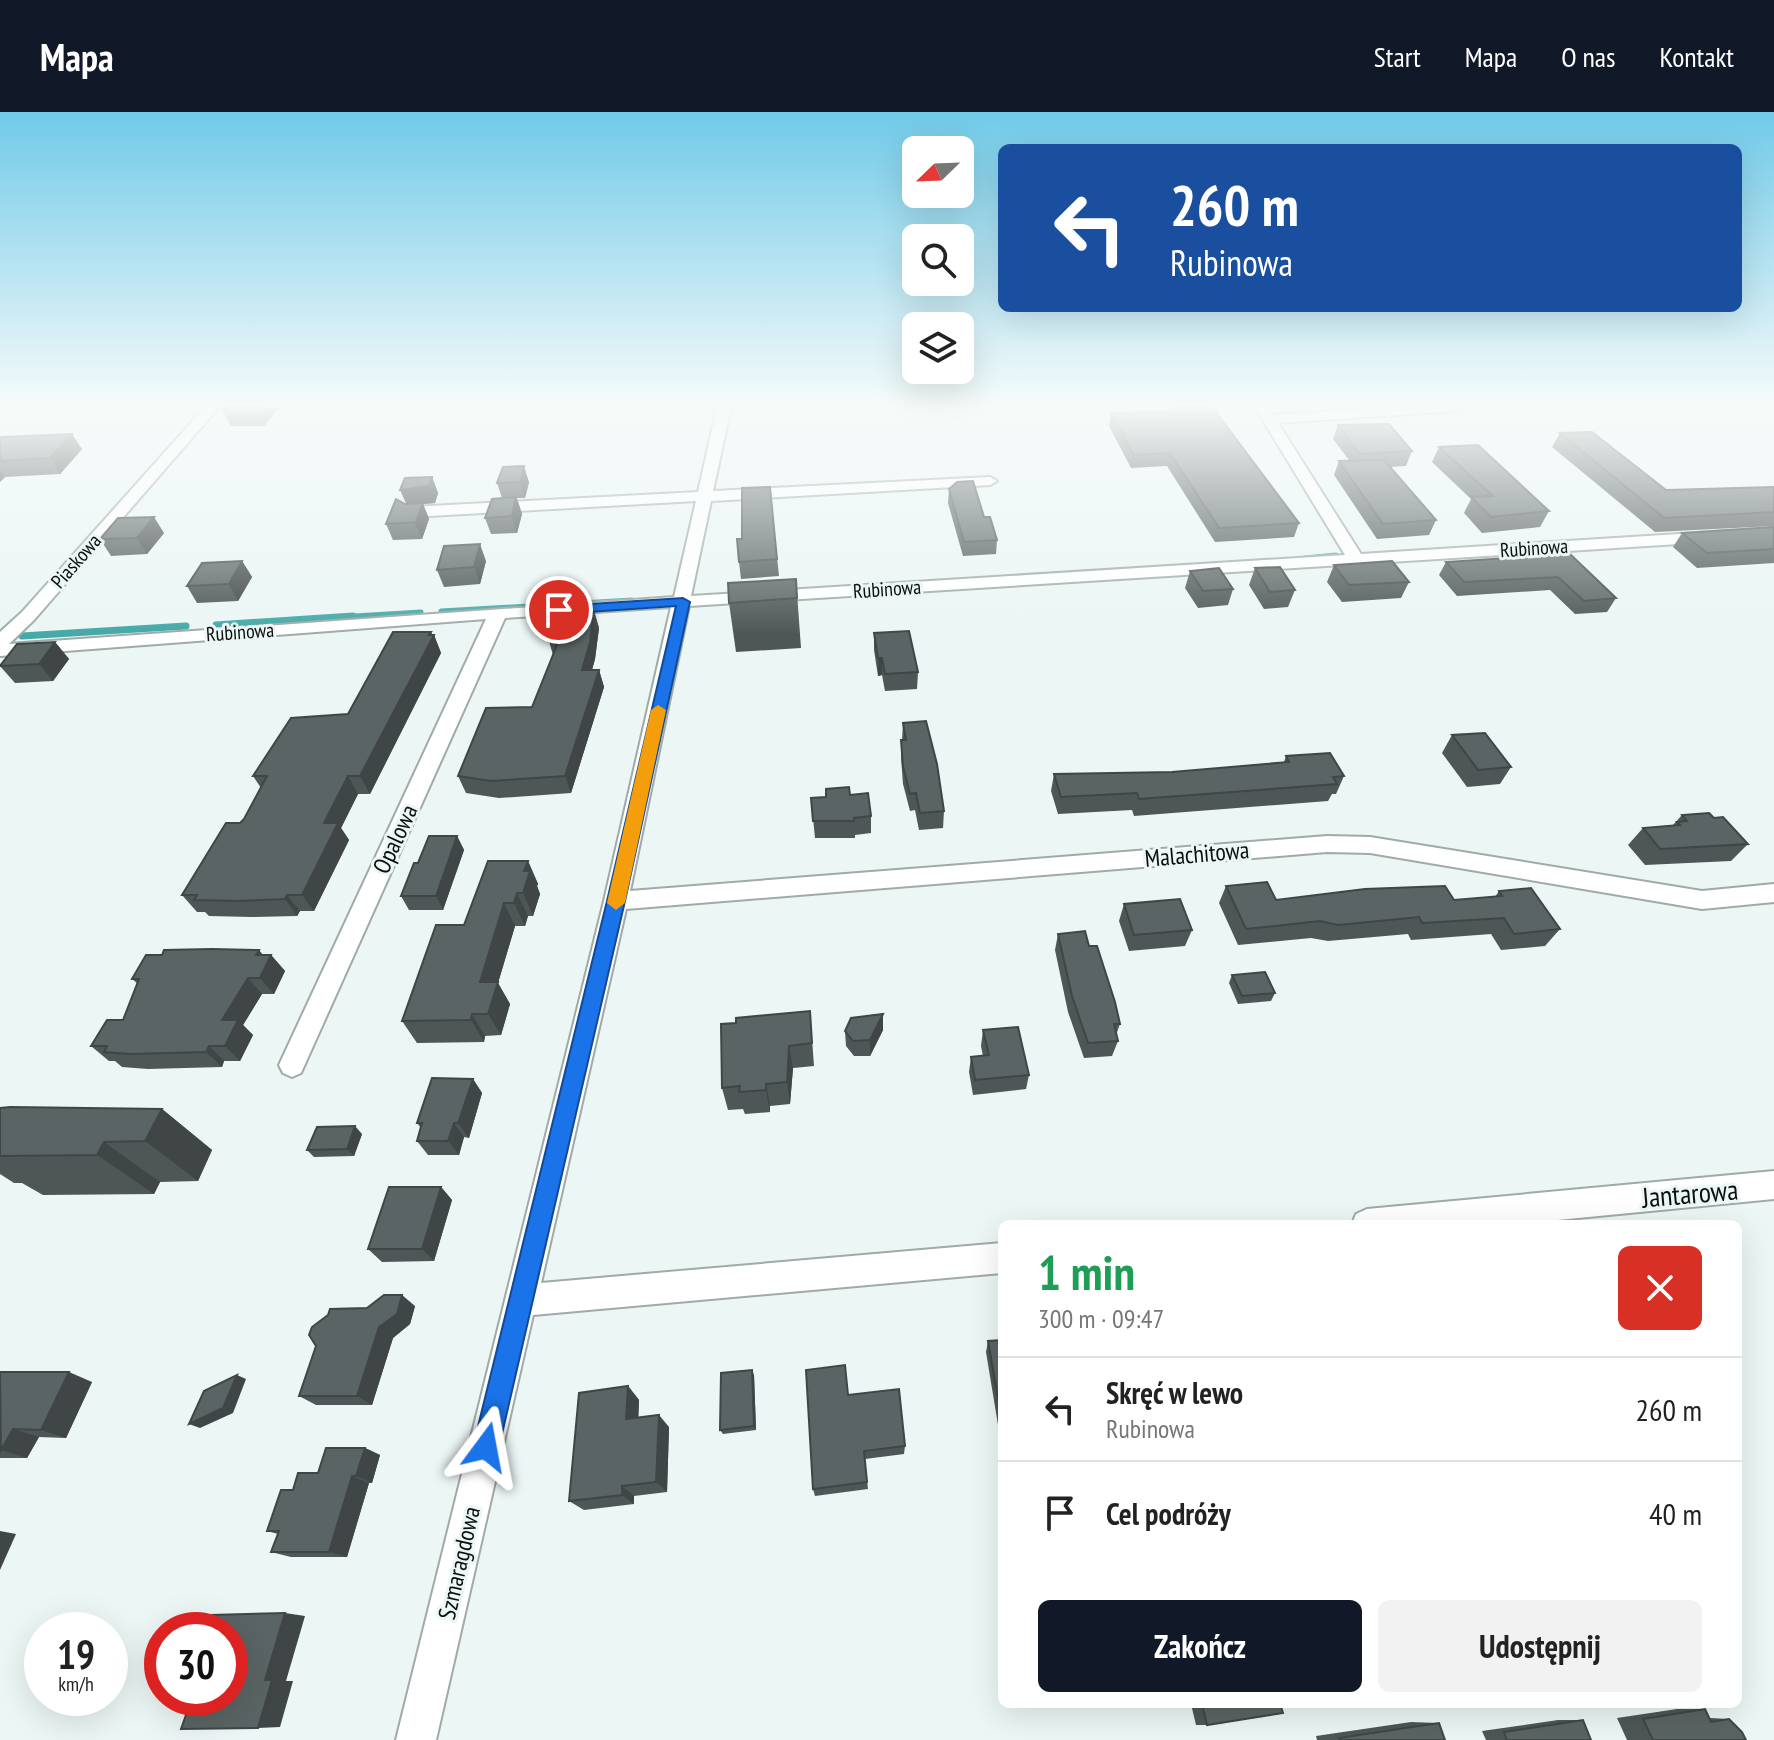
<!DOCTYPE html>
<html lang="pl">
<meta charset="utf-8">
<style>
body{margin:0;font-family:"PT Sans Narrow",sans-serif;background:#f2f2f2;color:#222;height:100vh;display:flex;flex-direction:column;font-size:30px;white-space:nowrap}
*{box-sizing:border-box;margin:0}
p{font-size:26px;color:#767676}
.icon{flex:none;width:44px;height:44px;fill:none;stroke:currentColor;stroke-width:2;stroke-linecap:round;stroke-linejoin:round}
.map{position:relative;flex:1;overflow:hidden}
.panel{position:absolute;left:998px;top:1108px;width:744px;height:488px;display:flex;flex-direction:column;background:#fff;border-radius:12px;box-shadow:0 8px 32px #0002}
.panel>*{flex:none}
.banner{position:absolute;left:998px;top:32px;width:744px;height:168px;border-radius:12px;box-shadow:0 8px 32px #0002;background:#1a4fa0;color:#fff;overflow:hidden}
.needle{width:52px;rotate:247deg}
.fabs{position:absolute;left:902px;top:24px;display:grid;gap:16px}
.fabs a{display:grid;place-items:center;width:72px;height:72px;border-radius:12px;background:#fff;box-shadow:0 8px 32px #0002;font-size:40px}
.speed{position:absolute;left:24px;top:1500px;display:flex;gap:16px;font-size:40px;font-weight:700;text-align:center}
.speed>*{display:grid;place-content:center;width:104px;height:104px;border-radius:50%;background:#fff;box-shadow:0 8px 32px #0002;line-height:1}
.speed small{font-size:20px;font-weight:400}
.speed .limit{border:12px solid #d22;background:#fff;color:#111}
.pin{position:absolute;display:grid;place-items:center;width:68px;height:68px;color:#fff;margin:-34px;border:4px solid #fff;border-radius:50%;box-shadow:0 2px 8px #0007}
.me{position:absolute;width:88px;margin:-44px;rotate:13deg;stroke-linejoin:round;filter:drop-shadow(0 0 6px #0008)}
.turn{display:flex;align-items:center;gap:28px;height:168px;padding:0 40px;font-size:36px}
.turn .icon{width:104px;height:104px;stroke-width:2.5}
.turn b{display:block;font-size:56px;line-height:68px}
.round{display:grid;place-items:center;flex:none;width:84px;height:84px;border-radius:12px;background:#f2f2f2}
.head{display:flex;align-items:center;justify-content:space-between;height:136px;padding:0 40px}
h1{font-size:48px;font-weight:700;line-height:60px;color:#1e9e55}
.action{display:flex;gap:16px;margin-top:auto;padding:16px 40px}
.action a{flex:1;height:92px;border-radius:12px;background:#111827;color:#fff;font-size:32px;font-weight:700;line-height:92px;text-align:center}
.action a+a{background:#f2f2f2;color:#222}
ul{padding:0;list-style:none}
li{display:flex;align-items:center;gap:24px;height:104px;padding:0 40px;border-top:2px solid #e0e0e0}
li div{flex:1}
li b{display:block;font-size:30px}
li em{font-style:normal}
header{display:flex;align-items:center;gap:48px;box-sizing:border-box;height:112px;padding:0 40px;background:#111827;color:#fff}
header strong{font-size:38px}
nav{display:flex;gap:44px;margin-inline-start:auto;font-size:28px}
.map>svg:first-child{display:block}
.lines{fill:none;stroke-linecap:round;stroke-linejoin:round}
.stream-far1{stroke:#44a9a7;stroke-width:5}
.stream{stroke:#44a9a7;stroke-width:7}
.street-casing{stroke:#9faaa9;stroke-width:4}
.street{fill:#fff;fill-rule:evenodd}
.wall{fill:#4e5656}
.shaded-wall{fill:#404646}
.building{fill:#5b6464;stroke:#404646;stroke-width:2}
.route{fill:#1a73e8;stroke:#114b97;stroke-width:2}
.slow{fill:#f59e0b}
.labels{text-anchor:middle;dominant-baseline:central;stroke-width:6;stroke-linejoin:round;paint-order:stroke}
.far-street-label{font-size:20px;fill:#0b0f0f;stroke:#ebf6f5}
.street-label{font-size:24px;fill:#0b0f0f;stroke:#ebf6f5}
.near-street-label{font-size:28px;fill:#0b0f0f;stroke:#ebf6f5}
</style>
<header>
<strong>Mapa</strong>
<nav><a>Start</a><a>Mapa</a><a>O nas</a><a>Kontakt</a></nav>
</header>
<div class="map">
<svg width="1774" height="1628" viewBox="0 0 1774 1628">
<rect width="100%" height="100%" fill="#ebf6f5"/>
<g class="lines">
<g class="stream-far1">
<path d="M1305 446 1336 443"/>
<path d="M441 499 632 488"/>
<path d="M322 506 421 500"/>
</g>
<g class="stream">
<path d="M216 513 353 504"/>
<path d="M22 524 186 514"/>
</g>
<defs>
<g id="street">
<path d="M205 295H219L34 508 9 532 674 485 696 389 411 405 403 400 411 395 698 380 717 295H731L713 379 990 365 997 369 990 373 711 389 691 484 1345 443 1256 297 1258 295H1268L1273 303 1397 295H1462L1455 299 1278 311 1361 442 1774 416V426L689 494 630 779 1327 724 1370 725 1702 779 1774 772V790L1702 797 1370 741 1327 740 626 797 541 1171 1002 1131V1161L533 1203 436 1628H396L604 789 671 495 505 506 301 961 292 965 283 961 279 953 486 507 0 544V520L22 500Z"/>
<path d="M1774 1059V1087L1517 1112H1352L1356 1102 1367 1097Z"/>
</g>
</defs>
<use href="#street" class="street-casing"/>
<use href="#street" class="street"/>
</g>
<g class="wall">
<path d="M279 295 264 314H231L223 299Z"/>
<path d="M1169 295H1212L1299 411 1294 425 1215 430 1167 354 1131 356 1109 314 1111 301 1168 299Z"/>
<path d="M1338 313 1412 339 1406 354 1390 355 1436 408 1429 423 1377 427 1334 363 1339 349 1349 348 1333 327Z"/>
<path d="M1560 321 1666 378 1774 375V414L1655 420 1552 335Z"/>
<path d="M0 325 82 337 60 362 5 365 0 370Z"/>
<path d="M1439 335 1549 399 1540 415 1482 421 1464 401 1471 387 1432 350Z"/>
<path d="M432 365 438 381 435 391 423 392 429 407 422 427 393 428 386 412Z"/>
<path d="M529 370 525 386H517L522 402 517 421 491 422 485 406 502 386 497 371Z"/>
<path d="M770 375 779 464 741 467 739 450 742 427Z"/>
<path d="M949 377 997 428 996 442 963 444 948 391Z"/>
<path d="M1774 415V451L1697 456 1673 435 1682 421Z"/>
<path d="M164 421 147 442 111 444 100 427Z"/>
<path d="M1570 442 1616 486 1607 500 1575 502 1550 478 1457 484 1439 463 1446 450Z"/>
<path d="M242 449 252 465 238 489 197 491 187 474Z"/>
<path d="M486 449 480 472 444 475 437 458Z"/>
<path d="M1334 453 1409 470 1401 486 1342 490 1327 470Z"/>
<path d="M1255 456 1295 478 1288 495 1264 497 1249 473Z"/>
<path d="M1190 459 1233 477 1228 493 1198 496 1185 476Z"/>
<path d="M796 467 801 536 736 540 729 491Z"/>
<path d="M594 499 599 516 595 547 592 558H599L604 575 571 681 499 686 466 681 458 664 532 595 553 543 549 529Z"/>
<path d="M431 520 432 523H434L441 541 370 682H358L341 716 349 728 314 799H300L297 804 252 805 209 804 205 800H197L182 783 244 707 261 676 253 664 348 602Z"/>
<path d="M874 521 918 560 917 577 885 579 882 563 878 564 874 538Z"/>
<path d="M55 530 69 547 53 569 15 571 0 554Z"/>
<path d="M903 611 944 699 943 716 919 718 915 698 910 699 903 672 901 645Z"/>
<path d="M1452 623 1511 655 1500 672 1467 675 1442 641Z"/>
<path d="M1286 644 1344 664 1336 682H1332L1328 689 1134 704 1132 698 1058 702 1051 679 1054 662 1172 660 1284 650Z"/>
<path d="M850 683 871 704V721L855 723V726H815L811 686Z"/>
<path d="M1682 703 1714 706 1748 732 1731 749 1645 753 1628 733 1643 716 1673 713Z"/>
<path d="M457 724 464 738 443 798H409L401 784 418 751Z"/>
<path d="M528 749 538 772 537 774 540 782 533 804H528L525 814H515L498 871 510 892 501 923 485 924 484 930 417 931 402 909Z"/>
<path d="M1226 774 1276 788H1454L1495 785 1499 779 1560 817 1545 834 1501 838 1491 822 1411 828 1408 822 1328 829 1311 826 1238 833 1219 791Z"/>
<path d="M1124 792 1192 818 1185 834 1129 839 1119 809Z"/>
<path d="M1058 822 1089 834 1120 912 1116 923 1118 929 1112 944 1084 946 1068 900 1055 838Z"/>
<path d="M263 843H271L285 859 274 882H262L243 913 253 923 240 949H224L222 955 148 957 122 955 115 949H109L91 934 123 908 137 871 132 867Z"/>
<path d="M1232 863 1275 881 1271 889 1238 892 1229 871Z"/>
<path d="M810 899 814 954 793 956 790 992 770 994V1000L745 1002 743 997 728 998 722 976 736 911Z"/>
<path d="M883 902V918L870 944H854L846 934 845 919Z"/>
<path d="M983 918 1029 963 1026 977 973 983 969 960 971 945 983 944 981 934Z"/>
<path d="M473 967 482 981 469 1026 464 1025 459 1043H428L417 1029 421 1016 417 1011Z"/>
<path d="M0 996 162 997 212 1038 198 1069 160 1070 154 1082 43 1083 22 1071H14L0 1062Z"/>
<path d="M362 1022 354 1044 314 1045 307 1038Z"/>
<path d="M441 1075 452 1088 434 1149 382 1150 368 1137Z"/>
<path d="M415 1194 410 1212 393 1226 372 1293H316L299 1284 367 1196Z"/>
<path d="M1002 1228V1337L986 1240 988 1229Z"/>
<path d="M0 1260 92 1270 66 1326 39 1325 27 1346H0Z"/>
<path d="M754 1263 756 1318 723 1322 720 1318Z"/>
<path d="M628 1274 639 1288 638 1305 669 1315 667 1380 634 1384V1392L584 1398 569 1389Z"/>
<path d="M848 1283 905 1334 904 1342 865 1347 868 1377 815 1384 813 1377Z"/>
<path d="M365 1336 380 1343 372 1371H369L347 1445H291L271 1440 278 1422 267 1419 293 1378 318 1361Z"/>
<path d="M1191 1592H1280L1207 1613H1196Z"/>
<path d="M1677 1597H1705L1710 1606 1729 1607 1746 1628H1627L1617 1606Z"/>
<path d="M1558 1608H1583L1591 1628H1486L1482 1619Z"/>
<path d="M1411 1610 1439 1611 1445 1628H1317L1316 1624Z"/>
</g>
<g class="shaded-wall">
<path d="M260 295H279L264 314 257 298Z"/>
<path d="M72 322 82 337 60 362 50 346Z"/>
<path d="M524 354 529 370 525 386 520 370Z"/>
<path d="M0 357 5 365 0 370Z"/>
<path d="M432 365 438 381 435 391 423 392 429 407 422 427 400 378Z"/>
<path d="M516 385 522 402 517 421 512 404Z"/>
<path d="M154 405 164 421 147 442 137 426Z"/>
<path d="M480 432 486 449 480 472 474 455Z"/>
<path d="M242 449 252 465 238 489 229 472Z"/>
<path d="M594 499 599 516 595 547 587 575 582 558Z"/>
<path d="M431 520 433 525 434 523 441 541 370 682 360 664Z"/>
<path d="M55 530 69 547 53 569 39 552Z"/>
<path d="M878 546H882V563L878 564Z"/>
<path d="M599 558 604 575 571 681 565 664Z"/>
<path d="M348 664 358 682 341 716 349 728 314 799 302 783 324 711Z"/>
<path d="M457 724 464 738 443 798 436 784Z"/>
<path d="M528 749 538 772 537 774 540 782 533 804 523 781 524 759Z"/>
<path d="M517 781 528 804 525 814 514 791Z"/>
<path d="M287 783 300 799 297 804 285 787Z"/>
<path d="M504 791 515 814 498 871 510 892 501 923 488 902 480 870Z"/>
<path d="M259 838 268 849 271 843 285 859 274 882 260 866 256 843Z"/>
<path d="M248 866 262 882 243 913 253 923 240 949 225 934 222 908Z"/>
<path d="M472 902 485 924 484 930 471 908Z"/>
<path d="M883 902V918L870 944V928Z"/>
<path d="M209 934 224 949 222 955 206 940Z"/>
<path d="M789 934 793 956 790 992 787 970Z"/>
<path d="M473 967 482 981 469 1026 458 1011Z"/>
<path d="M766 972 770 994V1000L766 978Z"/>
<path d="M162 997 212 1038 198 1069 145 1029Z"/>
<path d="M454 1011 464 1025 459 1043 448 1029Z"/>
<path d="M355 1014 362 1022 354 1044 347 1037Z"/>
<path d="M104 1030 160 1070 154 1082 97 1043Z"/>
<path d="M441 1075 452 1088 434 1149 422 1137Z"/>
<path d="M402 1183 415 1194 410 1212 393 1226 372 1293 357 1284 379 1215Z"/>
<path d="M752 1258 754 1263 756 1318 754 1314Z"/>
<path d="M69 1260 92 1270 66 1326 41 1318Z"/>
<path d="M237 1263 246 1267 233 1301 200 1316 189 1312Z"/>
<path d="M628 1274 639 1288 638 1319 626 1307Z"/>
<path d="M659 1303 669 1315 667 1380 656 1370Z"/>
<path d="M13 1317 39 1325 27 1346 1 1338Z"/>
<path d="M365 1336 380 1343 372 1371 356 1364Z"/>
<path d="M352 1364 369 1371 347 1445 329 1440Z"/>
<path d="M622 1374 634 1384V1392L622 1383Z"/>
<path d="M0 1419 16 1422 0 1458Z"/>
<path d="M285 1501 305 1504 286 1569H293L280 1615 258 1616 265 1568Z"/>
</g>
<g class="building">
<path d="M226 295H260L257 298 223 299Z"/>
<path d="M1174 295H1212L1299 411 1219 416 1170 341 1134 343 1111 301 1177 299Z"/>
<path d="M1389 312 1412 339 1360 342 1338 313Z"/>
<path d="M1592 320 1666 378 1774 375V400L1664 406 1560 321Z"/>
<path d="M72 322 50 346 0 349V325Z"/>
<path d="M1478 333 1549 399 1491 405 1471 385 1493 384 1439 335Z"/>
<path d="M1384 348 1436 408 1383 412 1339 349Z"/>
<path d="M524 354 520 370 497 371 503 355Z"/>
<path d="M432 365 429 374 400 378 405 366Z"/>
<path d="M973 369 984 405H990L997 428 964 430 949 377 957 370Z"/>
<path d="M770 375 777 447 739 450 737 427H742V376Z"/>
<path d="M516 385 512 404 485 406 492 387Z"/>
<path d="M396 387 405 392 423 391 416 410 386 412Z"/>
<path d="M154 405 137 426 100 427 118 406Z"/>
<path d="M1774 415V437L1707 441 1682 421Z"/>
<path d="M480 432 474 455 437 458 444 434Z"/>
<path d="M1570 442 1616 486 1584 489 1558 465 1464 470 1446 450Z"/>
<path d="M242 449 229 472 187 474 202 451Z"/>
<path d="M1392 449 1409 470 1349 473 1334 453Z"/>
<path d="M1280 455 1295 478 1270 480 1255 456Z"/>
<path d="M1219 456 1233 477 1203 479 1190 459Z"/>
<path d="M796 467 797 486 729 491 728 471Z"/>
<path d="M594 499 590 530 582 558H599L565 664 491 669 458 664 486 596 532 595 559 528 549 529 553 502Z"/>
<path d="M909 519 918 560 885 562 882 546H878L874 521Z"/>
<path d="M393 520H431L429 523H434L360 664H348L326 707 324 711H338L302 783H287L285 787 239 789 194 788 197 783H182L226 711H240L244 707 267 664H253L291 606 348 602Z"/>
<path d="M55 530 39 552 0 554 17 532Z"/>
<path d="M926 609 937 652 944 699 920 701 916 681 910 682 903 654 901 628H906L903 611Z"/>
<path d="M1485 621 1511 655 1478 658 1452 623Z"/>
<path d="M1330 641 1344 664 1333 665 1337 672 1139 687 1137 681 1061 685 1054 662 1172 660 1289 650 1286 644Z"/>
<path d="M849 675 850 683 868 681 871 704 854 706V709H813L811 686 826 685V677Z"/>
<path d="M1709 701 1714 706 1723 705 1748 732 1660 737 1643 716 1680 713 1677 710 1687 709 1682 703Z"/>
<path d="M429 724H457L436 784H401L414 751H418Z"/>
<path d="M488 749H528L524 759H530L523 781H517L514 791H504L480 870H498L488 902H472L471 908 402 909 436 813H464Z"/>
<path d="M1267 770 1276 788 1365 777 1445 774 1454 788 1502 784 1499 779 1531 776 1560 817 1514 822 1504 806 1422 811 1419 805 1338 813 1320 809 1246 817 1226 774Z"/>
<path d="M1180 787 1192 818 1134 823 1124 792Z"/>
<path d="M1085 819 1089 834H1097L1115 890 1120 912H1114L1118 929 1088 931 1072 884 1058 822Z"/>
<path d="M212 837 259 838 256 843H271L260 866H248L222 908H238L225 934H209L206 940 130 942 104 940 107 934H91L107 908H123L139 867H132L146 843H162L164 838Z"/>
<path d="M1265 860 1275 881 1242 884 1232 863Z"/>
<path d="M810 899 812 931 789 934 787 970 766 972V978L739 980 740 974 722 976 721 912 736 911V906Z"/>
<path d="M883 902 870 928 853 929 845 919 851 906Z"/>
<path d="M1018 915 1029 963 975 968 971 945 989 943 983 918Z"/>
<path d="M432 966 473 967 458 1011H454L448 1029H417L422 1011H417Z"/>
<path d="M10 995 162 997 145 1029 104 1030 97 1043 0 1044V996Z"/>
<path d="M355 1014 347 1037 307 1038 317 1015Z"/>
<path d="M389 1075H441L422 1137H368Z"/>
<path d="M384 1183H402L397 1202 379 1215 357 1284H299L316 1234 309 1223 312 1215 328 1203 330 1197 367 1196Z"/>
<path d="M1002 1228V1309L988 1229Z"/>
<path d="M845 1253 848 1283 899 1277 905 1334 864 1339 867 1370 813 1377 806 1258Z"/>
<path d="M752 1258 754 1314 720 1318 721 1261Z"/>
<path d="M0 1260H69L41 1318 13 1317 1 1338Z"/>
<path d="M237 1263 223 1296 189 1312 204 1279Z"/>
<path d="M628 1274 626 1307 659 1303 656 1370 622 1374V1383L569 1389 579 1281Z"/>
<path d="M326 1336H365L356 1364H352L329 1440H271L279 1419H267L281 1378H293L298 1361H318Z"/>
<path d="M285 1501 265 1568H272L258 1616 181 1617 192 1586H230V1518H205L211 1503Z"/>
<path d="M1202 1592H1280L1283 1601 1207 1613Z"/>
<path d="M1705 1597 1711 1610 1729 1607 1742 1620 1746 1628H1653L1643 1607Z"/>
<path d="M1583 1608 1591 1628H1507L1504 1620Z"/>
<path d="M1439 1611 1445 1628H1340L1339 1626Z"/>
</g>
<linearGradient id="sky" x2="0" y2="1"><stop stop-color="#70cae8"/><stop offset="0.56" stop-color="#f6fbfa"/><stop offset="1" stop-color="#f6fbfa" stop-opacity="0"/></linearGradient>
<rect width="1774" height="523" fill="url(#sky)"/>
<path class="route" d="M683 486 690 490 625 789 499 1335 496 1344 486 1348 477 1344 473 1335 607 789 676 494 559 502 553 498 559 494Z"/>
<path class="slow" d="M658 593 666 598 625 791 616 798 607 791 651 598Z"/>
<g class="labels">
<g class="far-street-label">
<text transform="translate(1534 436) rotate(-4)">Rubinowa</text>
<text transform="translate(76 449) rotate(-49)">Piaskowa</text>
<text transform="translate(887 477) rotate(-4)">Rubinowa</text>
<text transform="translate(240 520) rotate(-4)">Rubinowa</text>
</g>
<g class="street-label">
<text transform="translate(395 727) rotate(-65)">Opalowa</text>
<text transform="translate(1197 742) rotate(-5)">Malachitowa</text>
<text transform="translate(459 1451) rotate(-77)">Szmaragdowa</text>
</g>
<g class="near-street-label">
<text transform="translate(1690 1081) rotate(-5)">Jantarowa</text>
</g>
</g>
</svg>
<div class="fabs">
<a><svg class="needle" viewBox="-14 -14 28 28"><path d="M0-13l5 13h-10z" fill="#e53935"/><path d="M0 13l5-13h-10z" fill="#767676"/></svg></a>
<a><svg class="icon" aria-label="search" viewBox="0 0 24 24"><circle cx="10" cy="10" r="6"/><path d="M15 15l6 6"/></svg></a>
<a><svg class="icon" aria-label="layers" viewBox="0 0 24 24"><path d="M12 4l9 5-9 5-9-5zM3 14l9 5 9-5"/></svg></a>
</div>
<div class="speed"><div>19<small>km/h</small></div><div class="limit">30</div></div>
<div class="pin" style="left:559px;top:498px;background:#d93025"><svg class="icon" aria-label="arrive" viewBox="0 0 24 24"><path d="M6 21V4h12l-3 4 3 4H6"/></svg></div>
<svg class="me" style="left:486px;top:1335px" viewBox="-20 -20 40 40"><path d="M0-17L14 15 0 8-14 15z" fill="#1a73e8" stroke="#fff" stroke-width="4"/></svg>
<div class="banner">
<div class="turn"><svg class="icon" aria-label="left" viewBox="0 0 24 24"><path d="M17 20v-9H6M10 6l-5 5 5 5"/></svg><div><b>260 m</b>Rubinowa</div></div>
</div>
<section class="panel">
<div class="head"><div><h1>1 min</h1><p>300 m · 09:47</p></div><a class="round" style="background:#d93025;color:#fff"><svg class="icon" aria-label="close" viewBox="0 0 24 24"><path d="M6 6l12 12M18 6L6 18"/></svg></a></div>
<ul>
<li><svg class="icon" aria-label="left" viewBox="0 0 24 24"><path d="M17 20v-9H6M10 6l-5 5 5 5"/></svg><div><b>Skręć w lewo</b><p>Rubinowa</p></div><em>260 m</em></li>
<li><svg class="icon" aria-label="arrive" viewBox="0 0 24 24"><path d="M6 21V4h12l-3 4 3 4H6"/></svg><div><b>Cel podróży</b></div><em>40 m</em></li>
</ul>
<div class="action"><a>Zakończ</a><a>Udostępnij</a></div>
</section>
</div>
